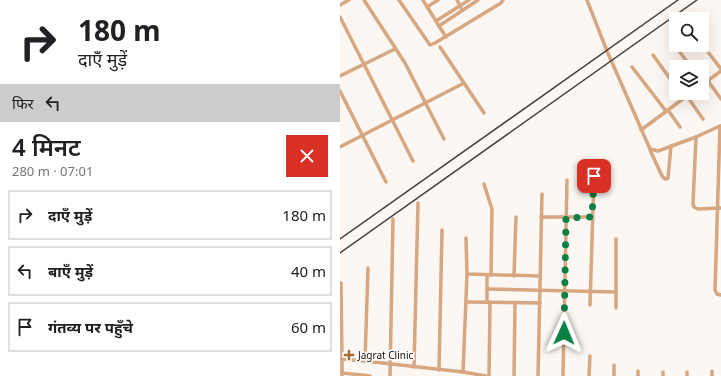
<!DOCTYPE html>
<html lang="hi">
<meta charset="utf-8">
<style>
body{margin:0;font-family:"Noto Sans","Noto Sans Devanagari",sans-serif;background:#f2f2f2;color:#202124;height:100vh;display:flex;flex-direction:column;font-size:15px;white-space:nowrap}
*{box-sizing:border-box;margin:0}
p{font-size:13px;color:#757577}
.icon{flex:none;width:22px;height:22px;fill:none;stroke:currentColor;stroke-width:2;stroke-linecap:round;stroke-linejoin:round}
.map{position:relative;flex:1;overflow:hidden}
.details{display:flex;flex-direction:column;background:#fff;width:340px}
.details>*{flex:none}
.guide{background:#fff;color:#202124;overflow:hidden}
.tools{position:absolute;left:329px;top:12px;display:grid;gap:8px}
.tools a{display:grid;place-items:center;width:40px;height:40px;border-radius:0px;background:#fff;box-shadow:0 4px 16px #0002;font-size:20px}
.pin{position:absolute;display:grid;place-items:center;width:34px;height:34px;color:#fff;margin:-17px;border-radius:8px;box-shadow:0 2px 6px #0006}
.me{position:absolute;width:44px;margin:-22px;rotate:1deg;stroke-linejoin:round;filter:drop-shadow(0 0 3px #0008)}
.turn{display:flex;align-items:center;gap:14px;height:84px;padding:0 12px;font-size:18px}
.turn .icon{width:52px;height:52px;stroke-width:2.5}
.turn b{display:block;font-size:28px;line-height:34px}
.then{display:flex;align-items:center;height:38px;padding:0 12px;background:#0003;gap:8px;font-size:15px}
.round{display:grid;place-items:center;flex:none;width:42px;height:42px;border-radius:0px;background:#f2f2f2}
.overview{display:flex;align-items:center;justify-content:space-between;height:68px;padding:0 12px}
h1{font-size:24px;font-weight:600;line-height:30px}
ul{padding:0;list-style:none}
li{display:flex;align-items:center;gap:12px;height:50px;margin:0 8px 6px;padding:0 4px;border:2px solid #e0e0e0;border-radius:0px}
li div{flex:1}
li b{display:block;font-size:15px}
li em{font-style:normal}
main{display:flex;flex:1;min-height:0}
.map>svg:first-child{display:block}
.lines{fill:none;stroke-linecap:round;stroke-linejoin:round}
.street{stroke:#d7a781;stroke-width:3.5}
.rail{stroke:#49413c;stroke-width:1.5}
.route{stroke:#0b8043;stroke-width:7;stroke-dasharray:0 12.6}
.poi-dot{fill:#aa6b32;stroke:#fff;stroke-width:1.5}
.labels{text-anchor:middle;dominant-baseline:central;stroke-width:3.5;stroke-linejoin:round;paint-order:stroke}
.poi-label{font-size:10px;fill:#140b05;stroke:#fff;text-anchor:start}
</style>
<main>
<section class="details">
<div class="guide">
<div class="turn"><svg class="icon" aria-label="right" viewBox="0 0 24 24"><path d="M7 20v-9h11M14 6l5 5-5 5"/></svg><div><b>180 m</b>दाएँ मुड़ें</div></div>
<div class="then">फिर<svg class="icon" aria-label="left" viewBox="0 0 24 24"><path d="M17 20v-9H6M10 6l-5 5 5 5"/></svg></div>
</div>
<div class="overview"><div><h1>4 मिनट</h1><p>280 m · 07:01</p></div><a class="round" style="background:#d93025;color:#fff"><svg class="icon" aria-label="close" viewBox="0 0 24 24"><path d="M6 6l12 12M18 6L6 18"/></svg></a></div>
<ul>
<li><svg class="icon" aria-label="right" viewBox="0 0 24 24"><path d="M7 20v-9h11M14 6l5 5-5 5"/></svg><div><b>दाएँ मुड़ें</b></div><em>180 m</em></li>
<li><svg class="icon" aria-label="left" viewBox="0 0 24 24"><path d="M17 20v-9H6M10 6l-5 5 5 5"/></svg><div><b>बाएँ मुड़ें</b></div><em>40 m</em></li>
<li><svg class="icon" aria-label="arrive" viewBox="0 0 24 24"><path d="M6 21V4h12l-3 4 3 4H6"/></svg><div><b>गंतव्य पर पहुँचे</b></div><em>60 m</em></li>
</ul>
</section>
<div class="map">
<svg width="381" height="376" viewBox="0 0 381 376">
<rect width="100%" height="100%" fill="#fcf7f2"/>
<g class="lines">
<g class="street">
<path d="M24 0 65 63 104 139"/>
<path d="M59 0 90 45 95 43 161 3 163 0"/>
<path d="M83 0 99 26 138 0"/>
<path d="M117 0 121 8"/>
<path d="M247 0 267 51 310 149 318 151 356 137"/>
<path d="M0 5 9 0"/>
<path d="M87 7 98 0"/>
<path d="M0 17 73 161"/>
<path d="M96 21 129 0"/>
<path d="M99 26 106 37"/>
<path d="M333 43 351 67"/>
<path d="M100 47 144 113"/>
<path d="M368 52 381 69"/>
<path d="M313 55 336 87"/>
<path d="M292 67 326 111"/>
<path d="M0 76 55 49"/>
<path d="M368 81 381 99"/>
<path d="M362 85 381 71"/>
<path d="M0 91 46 182"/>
<path d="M347 96 363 119"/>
<path d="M328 110 340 127"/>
<path d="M380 126 375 290 377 294 381 295"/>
<path d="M380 126 356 137 353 204 354 207 358 209 381 208"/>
<path d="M301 130 351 93"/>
<path d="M0 147 124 83"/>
<path d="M310 150 322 176 325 179 328 178 331 146"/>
<path d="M144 184 152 209 151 275"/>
<path d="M201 217H252"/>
<path d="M276 239V308"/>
<path d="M127 274 200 276"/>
<path d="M174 276 176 217"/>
<path d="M1 283 2 359"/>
<path d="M147 289 276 292"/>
<path d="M126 302 200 303"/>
<path d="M147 302V275"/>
<path d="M250 305 254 176"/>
<path d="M25 361 28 268"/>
<path d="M74 367 78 203"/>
<path d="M99 370 102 230"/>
<path d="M123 372 127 274 126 238"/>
<path d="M347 372V376"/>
<path d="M3 373 30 376"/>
<path d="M2 376V359L25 361 123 372 146 376"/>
<path d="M50 376 53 219"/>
<path d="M149 376 150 302"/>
<path d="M174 376 175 303"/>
<path d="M198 376 202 194"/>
<path d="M223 376 227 180"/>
<path d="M249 376 250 356"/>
<path d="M274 376V365"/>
<path d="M298 376V371"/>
<path d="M323 376V372"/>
<path d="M372 376V371"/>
</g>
<g class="rail">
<path d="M0 239 338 0"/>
<path d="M0 253 357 0"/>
</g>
</g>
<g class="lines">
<path class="route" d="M224 333 226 218 252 217 254 176"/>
</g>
<path class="poi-dot" d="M7 349h4v4h4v4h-4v4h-4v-4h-4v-4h4z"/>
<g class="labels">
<g class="poi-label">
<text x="18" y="355">Jagrat Clinic</text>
</g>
</g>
</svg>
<div class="tools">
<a><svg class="icon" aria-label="search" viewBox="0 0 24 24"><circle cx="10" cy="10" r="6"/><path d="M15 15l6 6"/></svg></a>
<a><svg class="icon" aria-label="layers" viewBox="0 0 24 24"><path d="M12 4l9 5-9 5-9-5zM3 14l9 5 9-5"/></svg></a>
</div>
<div class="pin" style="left:254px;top:176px;background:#d93025"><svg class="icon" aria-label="arrive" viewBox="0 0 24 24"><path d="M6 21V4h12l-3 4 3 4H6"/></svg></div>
<svg class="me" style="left:224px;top:333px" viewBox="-20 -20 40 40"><path d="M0-17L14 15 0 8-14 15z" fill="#0b8043" stroke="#fff" stroke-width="4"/></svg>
</div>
</main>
